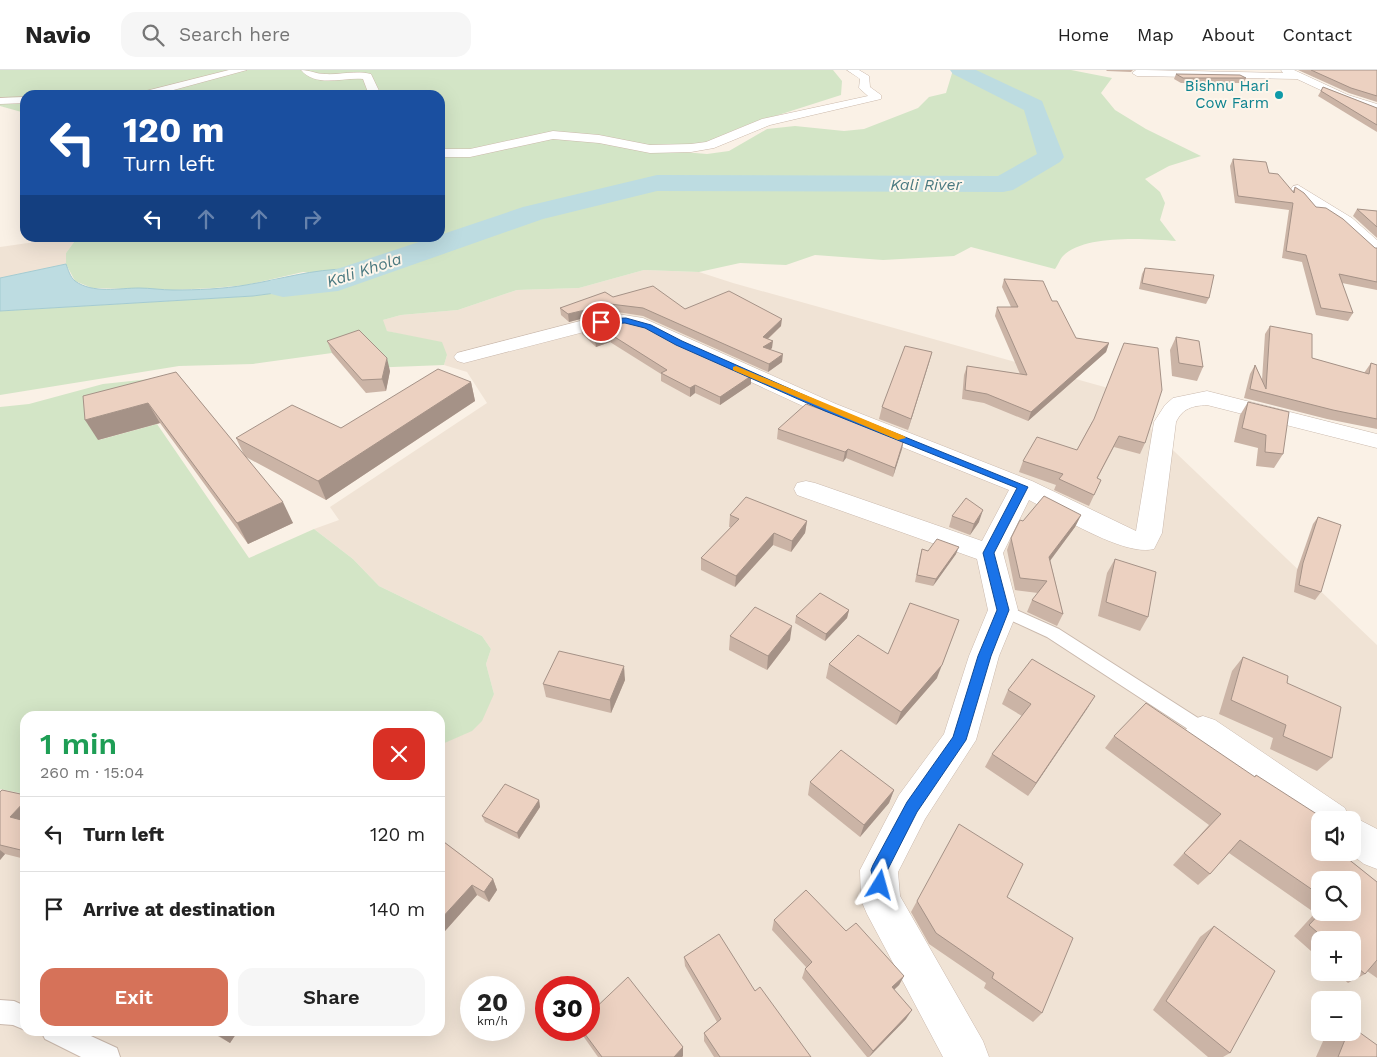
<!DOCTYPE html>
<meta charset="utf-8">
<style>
body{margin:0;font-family:"Work Sans",sans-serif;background:#f6f6f6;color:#222;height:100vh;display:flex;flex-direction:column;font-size:19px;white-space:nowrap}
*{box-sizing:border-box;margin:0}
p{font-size:16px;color:#767676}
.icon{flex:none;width:28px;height:28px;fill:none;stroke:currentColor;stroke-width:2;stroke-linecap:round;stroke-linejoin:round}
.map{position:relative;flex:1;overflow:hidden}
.details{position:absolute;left:20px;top:641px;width:425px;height:325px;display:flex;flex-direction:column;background:#fff;border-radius:15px;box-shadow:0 5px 20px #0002}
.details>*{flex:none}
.top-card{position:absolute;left:20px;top:20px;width:425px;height:152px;border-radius:15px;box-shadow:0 5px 20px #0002;background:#1a4fa0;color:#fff;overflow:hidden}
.buttons{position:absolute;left:1311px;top:741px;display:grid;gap:10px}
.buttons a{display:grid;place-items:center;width:50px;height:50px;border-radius:10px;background:#fff;box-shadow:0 5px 20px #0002;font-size:25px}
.speed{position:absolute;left:460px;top:906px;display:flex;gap:10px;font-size:25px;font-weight:700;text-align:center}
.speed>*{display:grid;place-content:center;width:65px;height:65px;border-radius:50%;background:#fff;box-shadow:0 5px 20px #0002;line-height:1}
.speed small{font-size:12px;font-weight:400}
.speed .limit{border:8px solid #d22;background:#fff;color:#111}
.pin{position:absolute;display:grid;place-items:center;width:42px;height:42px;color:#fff;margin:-21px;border:2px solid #fff;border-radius:50%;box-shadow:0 1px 5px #0007}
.me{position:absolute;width:55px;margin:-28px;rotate:8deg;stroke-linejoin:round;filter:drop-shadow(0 0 4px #0008)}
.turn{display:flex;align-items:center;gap:18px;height:105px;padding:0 20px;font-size:22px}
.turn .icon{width:65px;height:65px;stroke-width:2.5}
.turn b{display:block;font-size:35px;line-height:42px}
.lanes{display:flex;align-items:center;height:48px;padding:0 20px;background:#0003;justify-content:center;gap:25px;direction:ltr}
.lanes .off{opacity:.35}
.round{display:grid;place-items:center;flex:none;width:52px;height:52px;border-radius:15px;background:#f6f6f6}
.summary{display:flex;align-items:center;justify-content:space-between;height:85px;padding:0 20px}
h1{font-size:30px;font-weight:600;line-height:38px;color:#1e9e55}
.action{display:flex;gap:10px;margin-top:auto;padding:10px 20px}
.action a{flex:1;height:58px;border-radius:15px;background:#d67259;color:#fff;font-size:20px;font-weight:600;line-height:58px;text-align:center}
.action a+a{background:#f6f6f6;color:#222}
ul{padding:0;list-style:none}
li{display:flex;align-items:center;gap:15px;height:75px;padding:0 20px;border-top:1px solid #e0e0e0}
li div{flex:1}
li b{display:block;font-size:19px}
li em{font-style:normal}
header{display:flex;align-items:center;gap:30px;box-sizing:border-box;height:70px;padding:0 25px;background:#fff;border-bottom:1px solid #e0e0e0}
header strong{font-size:24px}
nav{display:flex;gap:28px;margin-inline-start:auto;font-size:18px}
.search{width:350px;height:45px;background:#f6f6f6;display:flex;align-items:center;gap:12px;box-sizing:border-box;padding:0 18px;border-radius:15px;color:#767676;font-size:19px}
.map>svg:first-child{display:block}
.residential{fill:#f0e3d5;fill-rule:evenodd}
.green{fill:#d3e5c6}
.water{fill:#bddce1;stroke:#a4cbd1}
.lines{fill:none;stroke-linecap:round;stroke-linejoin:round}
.river{fill:#bddce1;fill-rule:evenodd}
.lane-casing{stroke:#cab9ad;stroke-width:2}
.street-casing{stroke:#cab9ad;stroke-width:1}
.secondary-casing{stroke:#ccbaac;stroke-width:1}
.lane{fill:#fff;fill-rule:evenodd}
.street{fill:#fff;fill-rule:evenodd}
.secondary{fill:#fff;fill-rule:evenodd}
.wall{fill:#cbb4a6;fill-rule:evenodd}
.shaded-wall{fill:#a59287}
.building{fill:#ecd1c1;stroke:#a59287}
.route{fill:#1a73e8;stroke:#114b97}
.slow{fill:#f59e0b}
.culture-dot{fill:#0f9aa8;stroke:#fdf6ec;stroke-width:2}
.labels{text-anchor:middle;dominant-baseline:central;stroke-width:4;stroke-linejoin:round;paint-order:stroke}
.far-culture-label{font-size:15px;fill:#0d838f;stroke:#fdf6ec;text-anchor:end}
.far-water-label{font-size:16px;font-style:italic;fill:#4a7980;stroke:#fdf6ec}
</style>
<header>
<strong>Navio</strong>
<div class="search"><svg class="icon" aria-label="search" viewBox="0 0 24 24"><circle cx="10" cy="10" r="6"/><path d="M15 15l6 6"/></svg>Search here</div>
<nav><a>Home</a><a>Map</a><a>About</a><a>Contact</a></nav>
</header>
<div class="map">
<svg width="1377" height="987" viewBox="0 0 1377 987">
<rect width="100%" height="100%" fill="#faf1e6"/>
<g class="residential">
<path d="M63 168H77L66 183V194L0 208V177Z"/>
<path d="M644 200 699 202 733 213 1108 318 1377 575V987H0V719L25 724V961H440V675L494 624 486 594 491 579 482 566 379 516 353 489 314 459 339 450 330 437 487 333 467 302 444 295 447 285 407 266 387 261 382 252 383 250 401 245 458 240 517 220 579 218ZM1320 750H1352V782H1320ZM1320 810H1352V842H1320ZM1320 870H1352V902H1320ZM471 918H514V960H471ZM546 918H589V960H546ZM1320 930H1352V962H1320Z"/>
</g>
<g class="green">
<path d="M0 0H833L842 11 841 25 747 55 683 82 707 84 729 81 767 59 795 56 844 61 864 59 918 38 929 27 946 23 953 0H1071L1112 8 1101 23 1115 40 1146 59 1201 86 1169 96 1145 109 1160 122 1165 133 1160 150 1176 171C1147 169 1085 164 1063 186 1060 189 1058 195 1055 199L971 177 954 186 883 190 815 185 786 195 740 193 699 202 644 200 579 218 517 220 458 240 401 245 383 250 387 261 442 272 447 285 444 295 367 298 332 283 253 294 179 296 0 325V241L253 226 335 215 357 208 303 202 246 215 214 218 173 220 92 218 75 211 66 194V183L77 168H440V25H184L180 20 161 25H25V43L0 36Z"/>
<path d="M150 309 99 370 157 354 249 488 314 459 353 489 379 516 482 566 491 579 486 594 494 624 482 651 472 661 440 675V646H25V724L0 719V337L29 334 103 314Z"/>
</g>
<path class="water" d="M66 194C68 199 70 207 75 211 93 224 119 218 139 218 150 218 162 220 173 220 197 220 223 219 246 215 282 209 312 199 349 199L357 209 335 215 253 226 0 241V208Z"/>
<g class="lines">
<path class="river" d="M950 0H976L1042 31 1064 87 1060 92 1013 120 1003 122 657 121 543 149 338 221 283 227 271 224 266 217 271 210 322 204 431 168H440V165L523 137 657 105 998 106 1037 84 1024 40 953 4Z"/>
<defs>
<g id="lane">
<path d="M1003 534 1059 559 1209 655 1212 660 1209 665 1203 668 1197 665 1047 567 997 544 995 540 997 536Z"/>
<path d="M0 930 14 931 25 936V960L13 955 0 954Z"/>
<path d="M41 961H80L117 978 120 987H81L45 969Z"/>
</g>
<g id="street">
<path d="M1145 0 1283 3 1281 0H1294L1348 25 1377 34V42L1340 29 1297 9 1137 6 1132 3 1136 0Z"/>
<path d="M1298 115 1352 148 1377 170V184L1371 183 1340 154 1293 122 1291 119 1293 116Z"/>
<path d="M611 243 643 248 836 334 1032 411 1136 461 1154 352 1165 335 1173 328 1207 321 1377 364V378L1207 335C1192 336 1183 338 1176 352L1162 463 1154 479C1124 487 1058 445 1029 430L1003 483 1018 540 999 586 976 670 925 749 898 802 900 826 983 971 989 987H943L867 844 861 830 860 800 899 725 944 664 969 586 988 540 977 489 797 425 794 419 797 413 806 411 815 413 982 471 1009 420 820 344 632 257 611 255 464 293 457 291 454 287 457 283Z"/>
<path d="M1203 646 1215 650 1345 738 1349 748 1352 746 1377 759V799L1364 794 1348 782H1352V750H1320L1319 762 1191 670 1186 660 1191 650Z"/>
</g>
<g id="secondary">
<path d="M229 0H247L155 25H136L138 23Z"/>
<path d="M301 0C310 0 316 4 325 4 340 5 355 0 371 4L381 25H369L363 9C343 7 316 18 301 0Z"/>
<path d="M847 0H859L869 6 870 17 881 25V29L770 55 714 78 691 82 650 83 599 73 553 69 470 87H440V79H470L553 61 599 65 650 75 691 74 706 72 762 49 868 26 859 18 860 9Z"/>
<path d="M25 27V33L0 34V28Z"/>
</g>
</defs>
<use href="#lane" class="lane-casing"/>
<use href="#street" class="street-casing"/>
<use href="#secondary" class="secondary-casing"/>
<use href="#lane" class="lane"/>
<use href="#street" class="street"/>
<use href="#secondary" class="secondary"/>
</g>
<g class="wall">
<path d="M1106 0H1133L1131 2 1107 1Z"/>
<path d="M1298 0H1377V32L1349 23Z"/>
<path d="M1176 4 1246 8 1244 13H1181L1174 9Z"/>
<path d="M1323 17 1377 38V62L1318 26Z"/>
<path d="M1233 89 1269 103 1293 121 1295 117 1316 137 1375 178H1377V220L1342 213 1353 243 1348 251 1316 245 1302 192 1282 188 1289 140 1235 133 1230 96Z"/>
<path d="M1357 139 1377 141V168L1353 146Z"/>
<path d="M1145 198 1209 228 1206 234 1139 219 1142 204Z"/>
<path d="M1004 209 1052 231 1076 268 1109 273 1106 282 1028 351 984 333 962 329 964 305 967 296 1020 304 995 246 997 237H1011L1002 217Z"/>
<path d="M613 227 685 239 781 256 768 269 772 278 770 280 782 292 768 302 643 246 611 241 569 252 561 245 560 238Z"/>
<path d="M611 249 751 306V314L720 335 695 323 690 327 661 311V304L610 272 596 277 582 264 581 256Z"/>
<path d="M1270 256 1312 288 1364 303 1371 293 1377 295V359L1327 349 1244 328 1250 304 1255 295 1262 310 1265 264Z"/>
<path d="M1176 267 1203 297 1197 311 1172 306 1170 280Z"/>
<path d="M327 271 390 301 386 321 366 323 332 283Z"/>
<path d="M932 282 908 360 879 349 882 337Z"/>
<path d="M176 302 244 385 236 368 341 358 471 312 475 331 326 430 246 387 293 453 248 474 160 353 98 370Z"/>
<path d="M1248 332 1283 384 1274 398 1256 396 1258 378 1234 372 1240 345Z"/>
<path d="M1092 352 1145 373 1140 384 1114 377 1097 409 1101 410 1089 436 1054 420 1056 415 1019 402 1023 391 1077 380Z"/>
<path d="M778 359 904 369 893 407 846 388 843 392 777 369Z"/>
<path d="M730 445 807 451 805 463 791 482 773 475 735 517 701 500V488L731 457H729Z"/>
<path d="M1081 445 1075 457 1050 490 1063 544 1057 556 1027 542 1032 530 1038 523 1015 520 1007 480 1011 468 1023 451Z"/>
<path d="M952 446 979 452 970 465 949 457Z"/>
<path d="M1318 447 1321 522 1315 530 1294 522 1297 500 1313 454Z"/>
<path d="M922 479 928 481 956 484 933 516 915 512 920 486Z"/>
<path d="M1115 489 1148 547 1140 561 1098 546 1107 503Z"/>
<path d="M849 540 847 548 825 571 795 553 796 546Z"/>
<path d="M730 566 790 570 767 600 729 580Z"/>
<path d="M888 584 937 608 896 655 826 608 829 594Z"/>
<path d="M1243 587 1287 613 1332 688 1317 701 1270 679 1273 668 1219 644 1232 601Z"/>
<path d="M625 610 611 643 546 627 543 614Z"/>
<path d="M1008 620 1095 626 1028 726 985 697 992 684 1022 646 1002 634Z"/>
<path d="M1114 666 1342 784 1377 812V908L1367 901 1365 904 1348 913 1336 902H1352V870H1320V889L1294 866 1315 843 1229 783 1210 804 1198 815 1173 795 1209 755 1105 678ZM1320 810 1352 842H1320Z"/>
<path d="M810 712 894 720 889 733 860 767 808 725Z"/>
<path d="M0 722 25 725V789L5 784 0 790Z"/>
<path d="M539 730 540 737 519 769 485 752 482 746Z"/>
<path d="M440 769 493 809 497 820 489 832 477 825 445 861 440 856Z"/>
<path d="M1007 827 1042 943 1033 952 984 918 986 913 929 874 911 842 917 831Z"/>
<path d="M774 850 846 861 904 906 899 915 894 920 906 949 869 987H867L802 908 805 899 806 897 772 860Z"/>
<path d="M1214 856 1230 983 1223 987H1208L1153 940 1200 867Z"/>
<path d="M684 887 755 921 811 987H714L704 971V963L717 952 685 896Z"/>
<path d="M580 960H589L683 977V986L682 987H598L581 963Z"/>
<path d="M209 961H238L230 973Z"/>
<path d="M1337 962H1352L1377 987H1316L1324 969Z"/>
</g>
<g class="shaded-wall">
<path d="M610 234 611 241 569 252 568 244Z"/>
<path d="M782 249 781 256 762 274 763 267Z"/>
<path d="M610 264V272L596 277 595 269Z"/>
<path d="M773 271 772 278 762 285 763 277Z"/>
<path d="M1109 273 1106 282 1028 351 1031 342Z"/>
<path d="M932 282 929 293 908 360 911 349Z"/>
<path d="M783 284 782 292 768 302 769 294Z"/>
<path d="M387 288 390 301 386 321 382 309Z"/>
<path d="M751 306V314L720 335V327Z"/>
<path d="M471 312 475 331 326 430 318 411Z"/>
<path d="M695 315V323L690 327V318Z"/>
<path d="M148 333 160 353 98 370 85 350Z"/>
<path d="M904 369 902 379 893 407 895 398Z"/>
<path d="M848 379 846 388 843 392 845 382Z"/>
<path d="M283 432 293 453 248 474 237 453Z"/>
<path d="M983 440 979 452 970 465 974 454Z"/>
<path d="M1081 445 1075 457 1044 499 1049 487Z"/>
<path d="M807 451 805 463 791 482 792 471Z"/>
<path d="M774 463 773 475 735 517 736 506Z"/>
<path d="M959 477 956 484 933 516 936 509Z"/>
<path d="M849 540 847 548 825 571 826 564Z"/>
<path d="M959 550 937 608 896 655 901 642Z"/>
<path d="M792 556 790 570 767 600 768 586Z"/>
<path d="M624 596 625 610 611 643 610 630Z"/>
<path d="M1095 626 1087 639 1028 726 1036 713Z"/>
<path d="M894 720 889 733 860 767 864 755Z"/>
<path d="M539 730 540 737 519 769 517 763Z"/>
<path d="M25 731V759L10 747Z"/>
<path d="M0 780 5 784 0 790Z"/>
<path d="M493 809 497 820 489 832 484 822Z"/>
<path d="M472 815 477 825 445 861 440 852V850Z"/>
<path d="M904 906 899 915 887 926 892 917Z"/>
<path d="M912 940 906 949 869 987 873 981Z"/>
<path d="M168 961H177L174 965Z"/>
<path d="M219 961H238L230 973 216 964Z"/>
<path d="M683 977V986L682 987H674Z"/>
</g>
<g class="building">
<path d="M1311 0H1377V26L1351 18Z"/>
<path d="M1176 4 1240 5 1246 8H1183Z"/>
<path d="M1323 17 1377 38V55L1321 21Z"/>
<path d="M1233 89 1266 92 1269 103 1278 104 1294 123 1295 117 1304 123 1316 137 1326 138 1343 149 1375 178H1377V212L1339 204 1353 243 1321 238 1306 185 1286 181 1293 133 1238 126Z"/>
<path d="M1357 139 1377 141V157Z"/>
<path d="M1145 198 1214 205 1209 228 1142 213Z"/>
<path d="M1004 209 1043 211 1052 231H1057L1076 268 1109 273 1031 342 987 324 965 320 967 296 1027 305 997 237H1018Z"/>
<path d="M653 216 685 239 729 221 782 249 763 267 773 271 763 277 783 284 769 294 643 238 610 234 568 244 560 238 605 222 613 227Z"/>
<path d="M611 249 631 251 751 306 720 327 695 315 690 318 661 303 667 300 610 264 595 269 581 256Z"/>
<path d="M1270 256 1312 264V288L1369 304 1371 293 1377 295V349L1333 340 1250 319 1255 295 1266 319Z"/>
<path d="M359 260 387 288 382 309 362 310 327 271Z"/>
<path d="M1176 267 1199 271 1203 297 1179 293Z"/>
<path d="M1124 273 1158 278 1162 320 1145 373 1119 366 1097 408 1101 410 1094 425 1059 409 1063 404 1023 391 1037 367 1077 380 1094 349Z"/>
<path d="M905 276 932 282 911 349 882 337Z"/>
<path d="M438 299 471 312 318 411 236 368 292 335 341 358Z"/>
<path d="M176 302 283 432 237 453 148 333 85 350 83 326Z"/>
<path d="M1248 332 1289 342 1283 384 1265 382 1266 365 1242 358Z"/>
<path d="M806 334 904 369 895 398 848 379 845 382 778 359Z"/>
<path d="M1044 426 1081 445 1049 487 1063 544 1032 530 1047 511 1020 508 1011 468 1020 450 1023 451Z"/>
<path d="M746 427 807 451 792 471 774 463 736 506 701 488 739 449 730 445Z"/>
<path d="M966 428 983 440 974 454 952 446Z"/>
<path d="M1318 447 1341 455 1321 522 1299 515 1303 493Z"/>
<path d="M937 469 959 477 936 509 917 505 922 479 928 481Z"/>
<path d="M1115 489 1156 502 1148 547 1106 532Z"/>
<path d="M820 523 849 540 826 564 796 546Z"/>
<path d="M910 533 959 550 942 595 901 642 829 594 858 565 888 584Z"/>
<path d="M755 537 792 556 768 586 730 566Z"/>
<path d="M559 581 624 596 610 630 543 614Z"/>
<path d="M1243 587 1288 606 1287 613 1341 637 1332 688 1283 666 1286 655 1231 630Z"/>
<path d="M1032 589 1095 626 1036 713 992 684 1031 634 1008 620Z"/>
<path d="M1146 633 1255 707 1256 705 1326 750H1320V782H1343L1342 784 1377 812V890L1365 904 1352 893V870H1326L1309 855 1321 842H1352V810H1320V825L1240 770 1210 804 1184 783 1221 744 1114 666Z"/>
<path d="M841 680 894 720 864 755 810 712Z"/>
<path d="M505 714 539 730 517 763 482 746Z"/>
<path d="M2 720 25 725V731L10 747 25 751V781L0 775V722Z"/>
<path d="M959 754 1023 794 1007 827 1073 868 1042 943 992 908 994 903 936 863 917 831Z"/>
<path d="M440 769 493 809 484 822 472 815 440 850Z"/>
<path d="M806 820 846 861 856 853 904 906 892 917 912 940 873 981 805 899 812 892 774 850Z"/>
<path d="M1214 856 1275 901 1230 983 1166 931Z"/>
<path d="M719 864 755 921 760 917 811 987H720L704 963 721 949 684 887Z"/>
<path d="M628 907 683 977 674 987H602L582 960H589V944Z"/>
<path d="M1352 957 1377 975V987H1338L1348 962H1352Z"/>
<path d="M211 961H219L216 964Z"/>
</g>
<path class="route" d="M626 248 651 255 682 271 831 337 1028 417 994 483 1009 540 991 586 966 670 917 742 887 801 888 815 886 821 880 823 875 821 871 800 873 795 907 732 953 667 978 586 997 540 983 483 1017 418 825 341 676 275 645 258 625 253 601 254 597 252 601 249Z"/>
<path class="slow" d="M736 296 904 366 906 368 898 370 733 300V297Z"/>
<circle class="culture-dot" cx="1279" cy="25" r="5"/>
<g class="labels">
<g class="far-culture-label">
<text x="1269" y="16">Bishnu Hari<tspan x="1269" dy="17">Cow Farm</tspan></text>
</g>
<g class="far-water-label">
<text x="926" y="114">Kali River</text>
<text transform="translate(364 200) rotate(-18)">Kali Khola</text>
</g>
</g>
</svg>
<div class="buttons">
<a><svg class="icon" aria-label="sound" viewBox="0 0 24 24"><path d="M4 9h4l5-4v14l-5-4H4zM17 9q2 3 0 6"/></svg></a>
<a><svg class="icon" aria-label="search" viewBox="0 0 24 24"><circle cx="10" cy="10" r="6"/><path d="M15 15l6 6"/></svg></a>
<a>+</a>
<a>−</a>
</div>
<div class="speed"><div>20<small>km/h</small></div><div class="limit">30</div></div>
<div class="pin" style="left:601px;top:252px;background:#d93025"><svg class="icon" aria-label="arrive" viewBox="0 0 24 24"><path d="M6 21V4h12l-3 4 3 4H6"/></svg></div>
<svg class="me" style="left:880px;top:815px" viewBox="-20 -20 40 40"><path d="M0-17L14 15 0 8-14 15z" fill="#1a73e8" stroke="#fff" stroke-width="4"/></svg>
<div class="top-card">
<div class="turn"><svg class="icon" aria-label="left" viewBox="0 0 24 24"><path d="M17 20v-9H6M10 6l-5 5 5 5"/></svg><div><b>120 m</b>Turn left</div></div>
<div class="lanes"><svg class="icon" aria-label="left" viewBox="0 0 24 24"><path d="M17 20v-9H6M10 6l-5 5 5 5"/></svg><svg class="icon off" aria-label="ahead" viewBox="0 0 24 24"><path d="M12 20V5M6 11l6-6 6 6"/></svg><svg class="icon off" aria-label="ahead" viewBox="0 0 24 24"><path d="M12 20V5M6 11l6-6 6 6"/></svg><svg class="icon off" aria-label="right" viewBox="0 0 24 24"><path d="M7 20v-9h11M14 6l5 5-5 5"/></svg></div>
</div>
<section class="details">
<div class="summary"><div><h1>1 min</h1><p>260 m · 15:04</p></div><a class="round" style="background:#d93025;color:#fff"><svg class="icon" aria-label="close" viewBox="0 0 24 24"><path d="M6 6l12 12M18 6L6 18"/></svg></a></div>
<ul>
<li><svg class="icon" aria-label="left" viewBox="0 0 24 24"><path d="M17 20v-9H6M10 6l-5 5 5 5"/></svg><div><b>Turn left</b></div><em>120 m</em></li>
<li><svg class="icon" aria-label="arrive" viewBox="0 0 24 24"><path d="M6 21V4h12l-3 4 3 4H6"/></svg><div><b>Arrive at destination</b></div><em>140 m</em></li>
</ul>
<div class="action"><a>Exit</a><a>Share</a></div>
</section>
</div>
